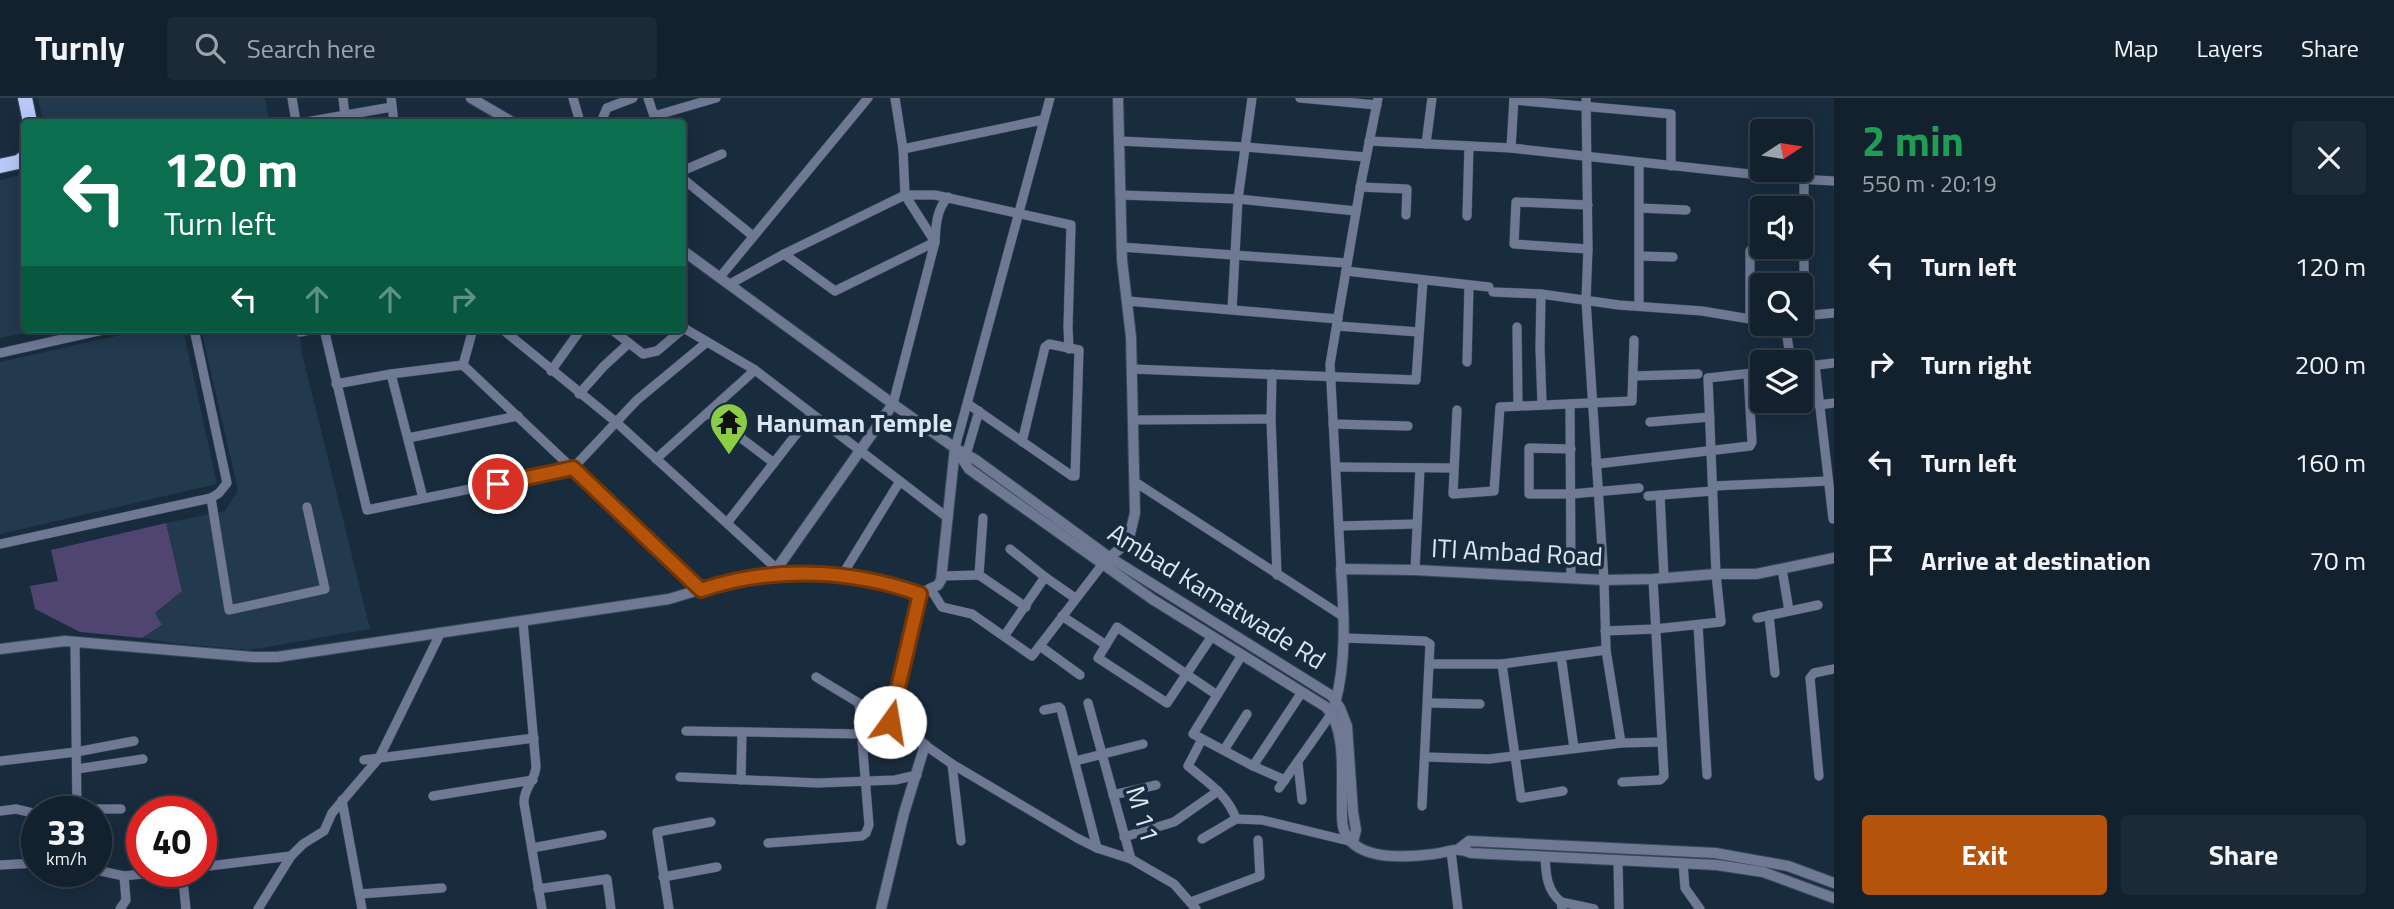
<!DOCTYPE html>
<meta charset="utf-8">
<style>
body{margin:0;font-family:"Titillium Web",sans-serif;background:#1c2936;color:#f1f3f6;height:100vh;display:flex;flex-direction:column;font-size:26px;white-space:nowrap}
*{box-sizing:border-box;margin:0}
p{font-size:23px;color:#9da3aa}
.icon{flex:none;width:38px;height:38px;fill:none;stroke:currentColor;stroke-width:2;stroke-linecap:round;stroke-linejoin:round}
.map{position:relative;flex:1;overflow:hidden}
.panel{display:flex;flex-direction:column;background:#13212e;width:560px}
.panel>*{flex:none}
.top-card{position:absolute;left:21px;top:21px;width:665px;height:214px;border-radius:7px;box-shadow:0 4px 18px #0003,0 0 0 2px #323e4a;background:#0b6e4f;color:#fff;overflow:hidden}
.needle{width:46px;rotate:78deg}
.fabs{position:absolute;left:1750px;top:21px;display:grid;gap:14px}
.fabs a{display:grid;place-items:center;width:63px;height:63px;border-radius:7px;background:#13212e;box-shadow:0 4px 18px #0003,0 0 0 2px #323e4a;font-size:35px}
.speed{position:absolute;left:21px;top:698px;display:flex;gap:14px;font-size:35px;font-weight:700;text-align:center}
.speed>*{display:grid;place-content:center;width:91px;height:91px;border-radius:50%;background:#13212e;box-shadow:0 4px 18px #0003,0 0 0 2px #323e4a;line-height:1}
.speed small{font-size:18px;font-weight:400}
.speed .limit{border:10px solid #d22;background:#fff;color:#111}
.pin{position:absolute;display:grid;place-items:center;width:60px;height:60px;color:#fff;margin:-30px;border:4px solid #fff;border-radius:50%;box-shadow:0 2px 7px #0007}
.me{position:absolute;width:77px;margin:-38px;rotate:13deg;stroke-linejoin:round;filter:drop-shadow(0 0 5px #0008)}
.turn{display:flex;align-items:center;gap:24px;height:147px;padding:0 28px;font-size:32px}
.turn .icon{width:91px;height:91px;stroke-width:2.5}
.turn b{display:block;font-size:49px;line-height:60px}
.lanes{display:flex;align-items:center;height:66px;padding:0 28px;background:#0003;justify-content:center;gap:35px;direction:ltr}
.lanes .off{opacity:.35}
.round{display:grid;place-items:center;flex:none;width:74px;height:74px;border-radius:7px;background:#1c2936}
.headline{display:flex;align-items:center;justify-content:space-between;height:119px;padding:0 28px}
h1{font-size:42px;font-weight:700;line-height:52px;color:#1e9e55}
.action{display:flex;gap:14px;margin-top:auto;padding:14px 28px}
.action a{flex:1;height:80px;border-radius:7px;background:#b45309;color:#fff;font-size:28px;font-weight:700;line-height:80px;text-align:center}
.action a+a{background:#1c2936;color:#f1f3f6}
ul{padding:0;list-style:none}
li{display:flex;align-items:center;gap:21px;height:98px;padding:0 28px}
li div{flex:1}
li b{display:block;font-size:26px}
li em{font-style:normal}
header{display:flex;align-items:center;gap:42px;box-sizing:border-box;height:98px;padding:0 35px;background:#13212e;border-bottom:2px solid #323e4a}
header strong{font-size:33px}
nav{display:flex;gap:38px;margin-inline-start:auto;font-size:24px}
.search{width:490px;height:63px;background:#1c2936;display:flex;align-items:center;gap:18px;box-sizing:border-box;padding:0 24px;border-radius:7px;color:#9da3aa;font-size:26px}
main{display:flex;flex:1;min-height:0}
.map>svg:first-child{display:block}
.built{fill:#22394e}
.green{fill:#4f4570}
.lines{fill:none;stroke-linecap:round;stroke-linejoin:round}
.minor-casing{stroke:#384a5a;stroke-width:10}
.tertiary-casing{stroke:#384a5a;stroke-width:12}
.primary-casing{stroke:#384a5a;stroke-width:16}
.minor{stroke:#6f7994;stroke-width:9}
.tertiary{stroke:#6f7994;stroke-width:10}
.primary{stroke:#b8c8f6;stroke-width:14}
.route-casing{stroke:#753606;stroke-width:18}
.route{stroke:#b45309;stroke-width:12}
.labels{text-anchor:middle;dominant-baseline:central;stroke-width:7;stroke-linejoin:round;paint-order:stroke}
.poi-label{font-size:26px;font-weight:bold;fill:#dbe6f1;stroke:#192c3d;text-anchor:start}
.street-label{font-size:26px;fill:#dbe6f1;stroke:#192c3d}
</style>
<header>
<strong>Turnly</strong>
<div class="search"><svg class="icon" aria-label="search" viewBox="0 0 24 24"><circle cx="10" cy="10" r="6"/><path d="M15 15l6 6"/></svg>Search here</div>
<nav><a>Map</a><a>Layers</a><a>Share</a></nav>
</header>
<main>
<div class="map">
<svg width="1834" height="811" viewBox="0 0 1834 811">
<rect width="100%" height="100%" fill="#192c3d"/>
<g class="built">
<path d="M38 0H265L269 24H155L154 22 142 24H43Z"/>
<path d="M24 76V231H44L0 240V82Z"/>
<path d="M148 231H183L217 386 0 436V264Z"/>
<path d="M201 231H299L302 255 370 531 249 552 173 545 142 540 162 528 155 515 182 493 166 425 225 413 238 392Z"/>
</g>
<path class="green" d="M166 425 182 493 155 515 162 527 142 540 80 534 35 511 30 488 58 483 51 452Z"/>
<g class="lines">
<defs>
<g id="minor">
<path d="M292 0 296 24"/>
<path d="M343 0 345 18"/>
<path d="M391 0 394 24"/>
<path d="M573 0 580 24"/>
<path d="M648 0 656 24"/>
<path d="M1300 0 1377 7"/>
<path d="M1514 2 1671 16V68"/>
<path d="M654 18 716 0"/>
<path d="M306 24 392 9"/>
<path d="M601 24 607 10 633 0"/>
<path d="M1119 43 1246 49 1366 59"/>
<path d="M1369 43 1511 50 1797 81 1834 83"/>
<path d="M1426 46 1432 0"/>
<path d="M1511 50 1514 0"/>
<path d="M903 51 1042 22"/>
<path d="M1639 65V208"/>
<path d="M682 73 722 56"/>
<path d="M682 80 753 138"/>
<path d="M1360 89 1407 91 1406 117"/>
<path d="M1120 97 1238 101 1356 113"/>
<path d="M1588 107 1516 104 1514 146 1588 151"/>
<path d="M1639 110 1686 112"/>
<path d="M1467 118 1469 48"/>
<path d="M935 144 905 97H935L1071 127 1068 229 1069 251"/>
<path d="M1121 149 1347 165"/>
<path d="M784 156 835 193 935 144"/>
<path d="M1639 158 1673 159"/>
<path d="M1346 173 1489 189"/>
<path d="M720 179 868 0"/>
<path d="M730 186 784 156 905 97 903 51 895 0"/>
<path d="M1493 194 1541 196 1619 207 1702 213 1750 221 1762 220"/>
<path d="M1541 196 1540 249 1542 306"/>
<path d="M1127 203 1338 221"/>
<path d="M1232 212 1238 101 1252 0"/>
<path d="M1801 218 1834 215"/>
<path d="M1804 218V81"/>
<path d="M1750 221V153L1753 149 1762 148"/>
<path d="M1785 226 1791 264"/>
<path d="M1337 228 1419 234"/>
<path d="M682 229 755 272 948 420"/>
<path d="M1517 229 1518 308"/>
<path d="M324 231 367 412 573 370 637 302 707 244"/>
<path d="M502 231 616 324 777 471"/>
<path d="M611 231 643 256 657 253 684 230"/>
<path d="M300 234 314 231"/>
<path d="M0 255 107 231"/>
<path d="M1467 264 1469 188"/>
<path d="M463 267 473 231"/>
<path d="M1815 267 1833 421"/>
<path d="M1801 269 1834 265"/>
<path d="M1132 271 1416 282 1423 182"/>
<path d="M551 273 581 231"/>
<path d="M391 276 423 400"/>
<path d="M1272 276 1271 321 1277 477"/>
<path d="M1633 278 1698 276"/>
<path d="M336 286 391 276 463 267 701 492"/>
<path d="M579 296 604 268 629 245"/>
<path d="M893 306 935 144C936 128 936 112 948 99"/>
<path d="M968 306 1072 378H1075L1079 252 1049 246 1045 249 1022 344"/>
<path d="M1570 306 1571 480"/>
<path d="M1819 307 1834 305"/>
<path d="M1786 308 1819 304"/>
<path d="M1457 312 1453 396 1494 393 1500 309 1632 303 1634 242"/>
<path d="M708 315 774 365"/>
<path d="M1134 322 1271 321"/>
<path d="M1650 324 1710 319"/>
<path d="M1333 326 1408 328"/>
<path d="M408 340 518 318"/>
<path d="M955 350 1050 0"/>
<path d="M1571 351 1529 350V396H1571L1639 390"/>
<path d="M966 357 979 313"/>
<path d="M656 361 755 272"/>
<path d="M1596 366 1750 348 1752 344 1748 276"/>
<path d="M1337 369 1454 370"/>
<path d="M1135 384 1344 519"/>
<path d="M1713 388 1828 383"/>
<path d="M1660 397 1664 480"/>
<path d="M1648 398 1713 393"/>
<path d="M211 400 229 512 325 491 307 409"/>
<path d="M983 420 979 477 1026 509"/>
<path d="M727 425 812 316"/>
<path d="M1339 428 1417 426"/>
<path d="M0 446 211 400 219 395 227 385 194 231"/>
<path d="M1341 471 1330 266 1361 85 1378 0"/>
<path d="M1782 471 1789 513"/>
<path d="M1415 472 1420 370"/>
<path d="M942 478 979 477"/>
<path d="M841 479 900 383"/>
<path d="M1045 479 1075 500"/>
<path d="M930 490 942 509 972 516 1032 558 1102 467"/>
<path d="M1769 517 1775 575"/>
<path d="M1062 518 1106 547"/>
<path d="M1757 520 1818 507"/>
<path d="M523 524 536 668C536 682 523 691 524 705L542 811"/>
<path d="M1698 527 1707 677"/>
<path d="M1605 533 1655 531 1721 524 1716 476 1708 280 1762 274"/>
<path d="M1005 537 1045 479 1010 451"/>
<path d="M1212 538 1167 605 1098 560 1117 529 1217 597"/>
<path d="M1345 540 1425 543 1430 546 1422 708"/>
<path d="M75 544 77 714"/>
<path d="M1040 548 1080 577"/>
<path d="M1242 557 1193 636 1253 668 1302 594"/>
<path d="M1561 558 1574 650"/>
<path d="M1430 566H1502L1606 552"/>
<path d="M1502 566 1521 700 1563 693"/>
<path d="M816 579 890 624"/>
<path d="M1088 605 1131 761 1174 786 1196 811"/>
<path d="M1429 605 1480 606"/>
<path d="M1044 612 1059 609 1061 611 1097 750"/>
<path d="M686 633 862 636"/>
<path d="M1202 641 1188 668C1207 684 1228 697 1236 721L1202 741"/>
<path d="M1621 645 1662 644"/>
<path d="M925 647 952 666 1077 740 1097 750 1131 761"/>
<path d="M1224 652 1247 616"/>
<path d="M1426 659 1489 661 1621 645 1606 552 1604 482 1586 202 1588 151 1586 0"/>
<path d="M364 662 534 640"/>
<path d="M0 663 76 654 134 643"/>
<path d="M1075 663 1143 646"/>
<path d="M1298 665 1302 702"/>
<path d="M952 666 961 743"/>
<path d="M1253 668 1285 682"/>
<path d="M77 671 143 661"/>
<path d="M1819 678 1810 580 1814 575 1834 571"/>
<path d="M680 679 818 685 895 682 917 677"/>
<path d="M741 682 742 634"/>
<path d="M1622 684 1660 682 1664 678 1653 481"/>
<path d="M1279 690 1332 615"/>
<path d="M1113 697 1156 687"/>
<path d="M433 698 533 682"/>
<path d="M342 702 362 811"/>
<path d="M0 713 16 711 37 716"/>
<path d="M52 714 77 711H121"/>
<path d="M1236 721 1262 722 1353 744"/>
<path d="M1124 739 1174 724 1218 693"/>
<path d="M768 745 862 738 866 735 869 727 859 605"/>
<path d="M532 750 602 737"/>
<path d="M1451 753 1458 811"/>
<path d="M1545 759C1546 778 1547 792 1561 804L1562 811"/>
<path d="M1618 762 1619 811"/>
<path d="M1683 765 1685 790 1700 811"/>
<path d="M0 767 37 765"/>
<path d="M201 769 291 758"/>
<path d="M96 772 124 778 160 774"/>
<path d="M182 774 186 811"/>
<path d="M663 779 717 769"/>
<path d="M538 791 607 781 611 811"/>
<path d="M360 796 442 790"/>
<path d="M1191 804 1260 778 1258 742"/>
<path d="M1561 804 1594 811"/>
<path d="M120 811 126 802 124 778"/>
<path d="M258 811 291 758 303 746 324 733 332 715 379 660 441 534"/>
<path d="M669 811 657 734 711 724"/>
</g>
<g id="tertiary">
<path d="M471 0 512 24"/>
<path d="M682 152 893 306 955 350 976 362 1109 459 1332 598 1340 610 1347 628 1353 714 1356 732 1353 744"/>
<path d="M955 350 969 371 1152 501 1326 609C1347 631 1341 678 1342 708 1342 716 1341 727 1345 735 1359 764 1408 759 1434 756 1450 754 1456 748 1471 755L1717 767 1763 774 1834 800"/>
<path d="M1104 464 1128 444 1135 415 1131 239 1122 162 1118 0"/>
<path d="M773 476C822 473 874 479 920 496"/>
<path d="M0 551 65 543 253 559H277L669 501 719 486 773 476 893 306"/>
<path d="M1335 606C1347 561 1344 517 1341 471L1415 472 1604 482 1653 481 1716 476H1756L1834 460"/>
<path d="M1460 750 1469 743 1715 755 1788 768 1834 785"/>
<path d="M881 811 904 715 925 647 890 624 920 496 938 487 941 482 955 350"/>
</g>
<g id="primary">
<path d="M25 0 30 24"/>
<path d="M0 68 18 64 24 60"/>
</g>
</defs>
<use href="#minor" class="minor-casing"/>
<use href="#tertiary" class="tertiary-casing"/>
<use href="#primary" class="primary-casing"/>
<use href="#minor" class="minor"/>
<use href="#tertiary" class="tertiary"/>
<use href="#primary" class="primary"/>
</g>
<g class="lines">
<defs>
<path id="route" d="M498 386 573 370 701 492C772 468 850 471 920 496L890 624"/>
</defs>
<use href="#route" class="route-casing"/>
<use href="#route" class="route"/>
</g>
<defs>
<symbol id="temple-pin" viewBox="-11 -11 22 30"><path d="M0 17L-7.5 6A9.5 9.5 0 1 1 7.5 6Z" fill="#8bce46" stroke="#192c3d"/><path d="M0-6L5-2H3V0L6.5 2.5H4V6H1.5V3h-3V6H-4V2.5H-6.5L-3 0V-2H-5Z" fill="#111"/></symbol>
</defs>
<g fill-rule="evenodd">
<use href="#temple-pin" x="707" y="302" width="44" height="60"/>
</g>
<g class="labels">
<g class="poi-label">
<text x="756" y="324">Hanuman Temple</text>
</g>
<g class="street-label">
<text transform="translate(1517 454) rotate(3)">ITI Ambad Road</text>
<text transform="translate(1217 498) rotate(32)">Ambad Kamatwade Rd</text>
<text transform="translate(1143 716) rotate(73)">M 11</text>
</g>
</g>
</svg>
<div class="fabs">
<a><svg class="needle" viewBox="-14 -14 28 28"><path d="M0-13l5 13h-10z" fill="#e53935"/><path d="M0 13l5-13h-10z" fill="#9da3aa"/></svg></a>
<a><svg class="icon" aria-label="sound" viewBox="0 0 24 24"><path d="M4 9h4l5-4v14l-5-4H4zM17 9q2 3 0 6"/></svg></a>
<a><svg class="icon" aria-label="search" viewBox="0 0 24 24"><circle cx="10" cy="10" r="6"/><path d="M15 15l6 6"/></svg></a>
<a><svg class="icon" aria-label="layers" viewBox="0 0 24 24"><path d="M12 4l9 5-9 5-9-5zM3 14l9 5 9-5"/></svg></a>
</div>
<div class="speed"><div>33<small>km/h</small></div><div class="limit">40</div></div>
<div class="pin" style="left:498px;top:386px;background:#d93025"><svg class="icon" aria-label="arrive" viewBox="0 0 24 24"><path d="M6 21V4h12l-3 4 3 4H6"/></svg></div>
<svg class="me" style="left:890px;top:624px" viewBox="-20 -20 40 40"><circle r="19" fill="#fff"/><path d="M0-13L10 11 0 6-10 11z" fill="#b45309"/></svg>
<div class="top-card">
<div class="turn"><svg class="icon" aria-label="left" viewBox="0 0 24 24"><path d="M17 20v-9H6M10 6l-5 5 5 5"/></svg><div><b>120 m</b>Turn left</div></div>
<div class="lanes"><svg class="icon" aria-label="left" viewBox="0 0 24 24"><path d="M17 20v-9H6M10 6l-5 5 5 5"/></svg><svg class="icon off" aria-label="ahead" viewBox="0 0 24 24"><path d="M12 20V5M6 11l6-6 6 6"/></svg><svg class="icon off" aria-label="ahead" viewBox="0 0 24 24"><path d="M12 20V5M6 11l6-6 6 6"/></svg><svg class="icon off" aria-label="right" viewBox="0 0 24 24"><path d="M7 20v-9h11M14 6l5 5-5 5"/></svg></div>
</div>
</div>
<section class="panel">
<div class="headline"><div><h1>2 min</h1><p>550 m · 20:19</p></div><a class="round"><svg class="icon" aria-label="close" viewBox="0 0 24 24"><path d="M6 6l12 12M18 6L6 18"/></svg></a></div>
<ul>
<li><svg class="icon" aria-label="left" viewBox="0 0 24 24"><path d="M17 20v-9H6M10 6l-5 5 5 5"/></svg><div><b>Turn left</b></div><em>120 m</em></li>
<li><svg class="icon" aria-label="right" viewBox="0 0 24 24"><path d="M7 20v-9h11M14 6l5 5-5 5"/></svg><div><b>Turn right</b></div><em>200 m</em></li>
<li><svg class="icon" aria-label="left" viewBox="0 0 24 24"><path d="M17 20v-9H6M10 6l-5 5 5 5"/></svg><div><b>Turn left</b></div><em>160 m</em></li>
<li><svg class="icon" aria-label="arrive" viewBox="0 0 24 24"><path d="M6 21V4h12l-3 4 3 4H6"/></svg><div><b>Arrive at destination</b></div><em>70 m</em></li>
</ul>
<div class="action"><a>Exit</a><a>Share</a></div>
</section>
</main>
